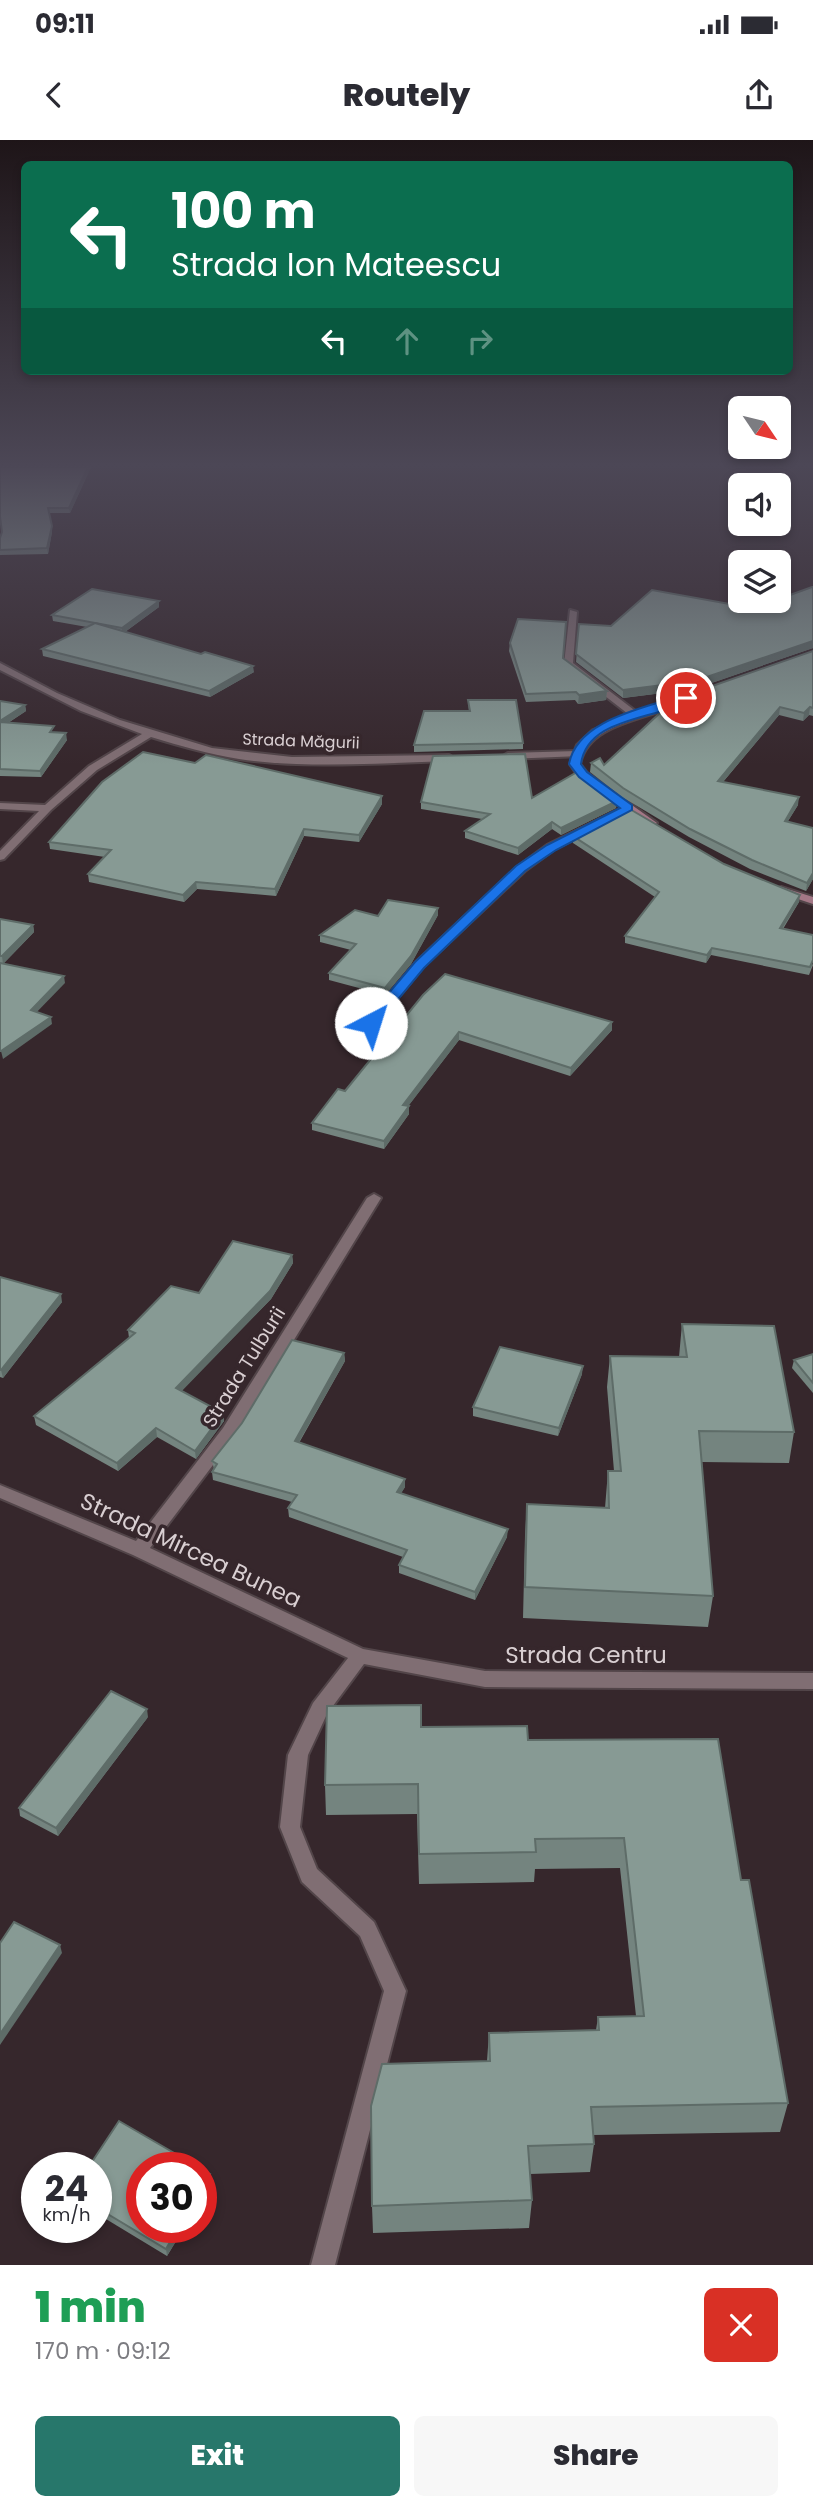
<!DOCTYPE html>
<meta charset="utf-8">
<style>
body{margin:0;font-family:Poppins,sans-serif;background:#f7f7f7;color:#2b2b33;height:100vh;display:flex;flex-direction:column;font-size:26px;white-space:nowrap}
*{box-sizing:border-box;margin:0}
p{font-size:23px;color:#7c7c81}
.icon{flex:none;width:38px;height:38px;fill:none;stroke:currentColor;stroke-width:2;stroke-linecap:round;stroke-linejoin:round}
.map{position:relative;height:2125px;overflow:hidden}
.details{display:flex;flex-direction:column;background:#fff;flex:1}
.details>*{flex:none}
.banner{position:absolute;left:21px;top:21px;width:772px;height:214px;border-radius:10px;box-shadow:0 4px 10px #0003;background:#0b6e4f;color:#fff;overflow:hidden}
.needle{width:46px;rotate:125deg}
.controls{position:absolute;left:728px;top:256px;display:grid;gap:14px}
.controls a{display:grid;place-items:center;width:63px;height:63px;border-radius:10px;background:#fff;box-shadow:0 4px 10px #0003;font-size:35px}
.speed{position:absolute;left:21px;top:2012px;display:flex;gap:14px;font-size:35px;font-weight:700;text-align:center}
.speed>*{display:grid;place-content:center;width:91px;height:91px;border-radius:50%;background:#fff;box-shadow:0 4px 10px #0003;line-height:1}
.speed small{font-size:18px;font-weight:400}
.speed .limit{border:10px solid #d22;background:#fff;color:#111}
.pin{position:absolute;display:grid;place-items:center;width:60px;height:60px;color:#fff;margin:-30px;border:4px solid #fff;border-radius:50%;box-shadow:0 2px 7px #0007}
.me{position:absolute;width:77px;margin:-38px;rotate:40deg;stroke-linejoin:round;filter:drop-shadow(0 0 5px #0008)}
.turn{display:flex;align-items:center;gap:24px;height:147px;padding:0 35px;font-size:32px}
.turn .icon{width:91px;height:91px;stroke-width:2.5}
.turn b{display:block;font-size:49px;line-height:60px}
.lanes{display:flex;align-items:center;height:66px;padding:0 35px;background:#0003;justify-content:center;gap:35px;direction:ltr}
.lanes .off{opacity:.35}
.round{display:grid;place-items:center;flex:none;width:74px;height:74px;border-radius:10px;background:#f7f7f7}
.summary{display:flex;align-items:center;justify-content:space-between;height:119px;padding:0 35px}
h1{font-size:42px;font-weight:800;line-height:52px;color:#1e9e55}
.primary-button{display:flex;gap:14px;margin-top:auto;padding:14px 35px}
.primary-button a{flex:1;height:80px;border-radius:10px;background:#27776b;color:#fff;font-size:28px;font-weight:800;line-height:80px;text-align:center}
.primary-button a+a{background:#f7f7f7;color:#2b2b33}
.status{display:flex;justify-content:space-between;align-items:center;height:49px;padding:0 35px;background:#fff;direction:ltr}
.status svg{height:19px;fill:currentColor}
header{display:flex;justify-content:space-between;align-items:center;height:91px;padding:0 35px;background:#fff;font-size:32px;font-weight:800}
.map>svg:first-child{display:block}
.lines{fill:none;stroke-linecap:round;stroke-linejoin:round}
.minor-casing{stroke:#524549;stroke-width:4}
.secondary-casing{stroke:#524549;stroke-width:4}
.minor{fill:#806e73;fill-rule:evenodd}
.secondary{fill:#a37786;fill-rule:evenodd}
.wall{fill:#74847f}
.shaded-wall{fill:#5e6c68}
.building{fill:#879a94;stroke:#5e6c68;stroke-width:2}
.route{fill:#1a73e8;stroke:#114b97;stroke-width:2}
.labels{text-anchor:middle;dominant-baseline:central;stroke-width:7;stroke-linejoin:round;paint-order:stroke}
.far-street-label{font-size:16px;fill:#d9cfd2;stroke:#36272c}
.street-label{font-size:19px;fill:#d9cfd2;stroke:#36272c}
.near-street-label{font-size:23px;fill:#d9cfd2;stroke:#36272c}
</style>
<div class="status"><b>09:11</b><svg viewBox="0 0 49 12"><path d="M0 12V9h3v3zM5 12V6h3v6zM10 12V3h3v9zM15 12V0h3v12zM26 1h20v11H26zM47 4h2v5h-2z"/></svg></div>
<header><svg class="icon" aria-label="back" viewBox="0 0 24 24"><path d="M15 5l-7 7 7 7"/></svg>Routely<svg class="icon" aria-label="share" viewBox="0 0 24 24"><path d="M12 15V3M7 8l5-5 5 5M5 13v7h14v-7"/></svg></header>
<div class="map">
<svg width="813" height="2125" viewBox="0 0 813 2125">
<rect width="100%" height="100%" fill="#36272c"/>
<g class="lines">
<defs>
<g id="minor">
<path d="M570 470 577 472 573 523 638 573V577H632L564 524Z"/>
<path d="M0 523 57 553 120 580 212 608 292 617 449 615 454 618 449 621C380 623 308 629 239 619 209 614 180 606 151 597L97 630 51 670 4 719 0 720V711L39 671 0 669V663L45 665 89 626 142 594 81 571 0 530Z"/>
<path d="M577 611 582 614 580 616 508 619 503 616 508 613Z"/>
<path d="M628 665 632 666V670L555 709 525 731 423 827 375 886H367L365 883 367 880 415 823 517 727 547 705Z"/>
<path d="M374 1054 381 1058 235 1296 150 1408 363 1509 485 1531 813 1533V1549L485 1547 364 1524 327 1574 308 1615 300 1687 317 1729 374 1782 406 1851 335 2125H311L384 1851 360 1796 302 1742 280 1687 288 1615 313 1563 348 1518 133 1415 0 1358V1345L136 1401 223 1288 367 1058Z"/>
</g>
<g id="secondary">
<path d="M684 555 692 557C660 580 589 578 580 624L587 633 657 683 652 686 648 685 579 637 570 624 577 605 593 590Z"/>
<path d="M781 747 813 757V764L777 752 775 750Z"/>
</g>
</defs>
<use href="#minor" class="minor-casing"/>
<use href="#secondary" class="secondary-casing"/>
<use href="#minor" class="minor"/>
<use href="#secondary" class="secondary"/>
</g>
<g class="wall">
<path d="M0 327H91L70 373H49L52 392 48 414 0 415V398L2 392 1 383 0 384Z"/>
<path d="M813 447V508L694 549 623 558 576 522 579 484 611 486 735 465H762Z"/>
<path d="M159 461V467L125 492 254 532 210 557 43 516 42 509 87 487 53 481 52 475Z"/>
<path d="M510 503 563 518 607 551 606 560 578 564 575 560 526 562 509 511Z"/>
<path d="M813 511V576L809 575 803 581 779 575 723 642 798 665 788 681 813 739 806 751 750 729 689 697 622 657 590 632 591 623 604 625Z"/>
<path d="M468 560 523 603V609L414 612V605L469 571Z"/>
<path d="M0 561 25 565 26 571 8 583 55 593 67 600 41 637 0 636Z"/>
<path d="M195 623 382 656V664L359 702 304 696 276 756 197 749 184 762 89 742 88 734 105 717 50 709 49 702Z"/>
<path d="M532 658 617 661 616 668 561 695 552 689 518 715 465 698V691L482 679 421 669V662Z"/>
<path d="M573 696 724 724 799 762 783 789 813 825 809 835 711 815 706 823 625 803V796L655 757 573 703Z"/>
<path d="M438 768V775L411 824 385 855 329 840V833L351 810 320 802V795L378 776Z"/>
<path d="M0 779 33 785 34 792 3 824 0 823Z"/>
<path d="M423 855 612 882V890L570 936 459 900 408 966 409 974 384 1009 312 990V983L345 951Z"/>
<path d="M292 1115 293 1123 271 1159 181 1251 223 1273 224 1281 196 1319 157 1297 118 1331 36 1285 34 1276 129 1198 128 1190 199 1153Z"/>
<path d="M0 1137 62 1162 3 1238 0 1237Z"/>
<path d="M682 1184 794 1292 789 1323 702 1322 713 1456 708 1487 523 1478 525 1395 527 1364 605 1368 608 1331H614L607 1247 610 1216 679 1217Z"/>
<path d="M344 1213 345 1221 299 1303 405 1347 401 1353 507 1397 475 1460 399 1433V1425L403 1417 289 1377 288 1368 292 1362 213 1340 212 1332 214 1329 212 1321Z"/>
<path d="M813 1214V1253L792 1228 794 1220Z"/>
<path d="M582 1234 558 1296 473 1276V1267Z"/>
<path d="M148 1577 58 1696 20 1676 19 1668Z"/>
<path d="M421 1587 528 1600 741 1740 788 1963 780 1992 593 1995 594 2004 590 2032 530 2034 532 2060 529 2088 373 2093 372 2066 487 1921 489 1893 596 1890 598 1877 636 1876 620 1728 535 1729 534 1742 419 1744 417 1674 326 1675 325 1645Z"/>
<path d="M96 2028 184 2088 167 2116 96 2073Z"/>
</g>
<g class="shaded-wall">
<path d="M88 327H91L70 373 69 368Z"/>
<path d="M52 386V392L48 414 47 408Z"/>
<path d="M159 461V467L122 494V488Z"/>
<path d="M813 501V508L694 549 623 558V550Z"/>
<path d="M253 526 254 532 210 557 209 551Z"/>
<path d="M607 551 606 560 578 564 579 555Z"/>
<path d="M25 565 26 571 0 588V581Z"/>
<path d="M780 567 779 575 717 649 718 641Z"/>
<path d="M810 567 809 575 803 581 804 573Z"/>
<path d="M66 593 67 600 41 637 40 631Z"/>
<path d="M382 656V664L359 702V695Z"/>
<path d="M799 657 798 665 783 689 785 681Z"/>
<path d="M617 661 616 668 561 695V688Z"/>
<path d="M552 682V689L518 715V708Z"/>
<path d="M304 689V696L276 756 275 749Z"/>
<path d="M813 733V739L806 751 807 743Z"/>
<path d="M196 742 197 749 184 762 183 755Z"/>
<path d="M800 755 799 762 778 795 780 788Z"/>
<path d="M438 768V775L411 824 385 855V848Z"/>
<path d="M33 785 34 792 3 824 2 816Z"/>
<path d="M712 808 711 815 706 823 707 815Z"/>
<path d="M64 836 65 843 32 877 31 870Z"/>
<path d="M51 877 52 884 3 919 1 911Z"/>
<path d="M612 882V890L570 936 571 928Z"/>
<path d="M459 892V900L403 973V965Z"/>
<path d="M409 966V974L384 1009V1001Z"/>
<path d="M292 1115 293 1123 271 1159 177 1256 176 1248Z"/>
<path d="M61 1154 62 1162 3 1238 1 1230Z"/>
<path d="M344 1213 345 1221 295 1309V1301Z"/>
<path d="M583 1226 582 1234 558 1296 559 1288Z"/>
<path d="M223 1273 224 1281 196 1319 195 1311Z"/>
<path d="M156 1288 157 1297 118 1331 117 1323Z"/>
<path d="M405 1339V1347L397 1360V1352Z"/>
<path d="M508 1389 507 1397 475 1460V1452Z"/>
<path d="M147 1569 148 1577 58 1696 56 1688Z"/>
<path d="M60 1805 62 1813 0 1905V1894Z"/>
<path d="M210 2034 211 2041 201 2058V2049Z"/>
<path d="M178 2088H184L167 2116 166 2109Z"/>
</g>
<g class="building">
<path d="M0 327H88L69 368H48L52 386 47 408 0 410V398L2 392 0 377Z"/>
<path d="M812 447H813V501L695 541 623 550 576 514 579 484 611 486 652 450 735 465 748 460 762 465 775 460H779V459Z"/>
<path d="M92 449 159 461 122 488 52 475Z"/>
<path d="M518 479 566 482 563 518 607 551 579 555 576 552 526 554 510 503Z"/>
<path d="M95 483 201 514 205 512 253 526 209 551 42 509Z"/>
<path d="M813 511V568L810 567 804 573 780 567 718 641 799 657 785 681 813 688V733L807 743 752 720 690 689 623 648 591 623 600 618 604 625 675 559Z"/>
<path d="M468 560H516L523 603 414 605 424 571H470Z"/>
<path d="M0 561 25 565 0 581Z"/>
<path d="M0 582 54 586 50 592 66 593 40 631 0 629Z"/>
<path d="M143 612 195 623 206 615 382 656 359 695 304 689 275 749 196 742 183 755 88 734 111 710 49 702 102 642Z"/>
<path d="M525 614 532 658 579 631 617 661 561 688 552 682 518 708 465 691 490 674 421 662 433 616Z"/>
<path d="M628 668 724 724 800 755 780 788 813 795V820L810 827 712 808 707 815 625 796 659 752 573 696Z"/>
<path d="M388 760 438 768 411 816 385 848 329 833 356 804 320 795 355 770 378 776Z"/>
<path d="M0 779 33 785 2 816H0Z"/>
<path d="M0 823 64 836 31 870 51 877 1 911H0Z"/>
<path d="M445 834 612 882 571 928 459 892 403 965 409 966 384 1001 312 983 338 949 345 951 423 855Z"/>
<path d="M233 1101 292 1115 270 1151 176 1248 223 1273 195 1311 156 1288 117 1323 34 1276 135 1193 128 1190 171 1146 199 1153Z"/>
<path d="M0 1137 61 1154 1 1230H0Z"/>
<path d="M682 1184 774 1186 794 1292 699 1291 713 1456 525 1447 527 1364 609 1368 608 1331H621L610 1216 687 1217Z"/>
<path d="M292 1200 344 1213 295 1301 405 1339 397 1352 508 1389 475 1452 399 1425 407 1410 288 1368 297 1355 212 1332 217 1324 212 1321 242 1283Z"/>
<path d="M500 1207 583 1226 559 1288 473 1267Z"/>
<path d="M813 1214V1243L794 1220Z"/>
<path d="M111 1551 147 1569 56 1688 19 1668Z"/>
<path d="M421 1565V1587L527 1586 528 1600 718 1599 741 1740H749L788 1963 591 1967 594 2004 528 2006 532 2060 372 2066 371 1966 382 1924 490 1921 489 1893 599 1890 598 1877 644 1876 624 1698 535 1699 536 1712 419 1714 418 1644 325 1645 327 1566Z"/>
<path d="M14 1782 60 1805 0 1894V1803Z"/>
<path d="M119 1981 200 2028H142V2088H178L166 2109 96 2067V2028H88Z"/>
<path d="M201 2029 210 2034 201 2049Z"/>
</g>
<linearGradient id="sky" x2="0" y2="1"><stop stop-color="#1e1518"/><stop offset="0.52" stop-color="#4c4756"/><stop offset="1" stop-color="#4c4756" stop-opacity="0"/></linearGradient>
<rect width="813" height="625" fill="url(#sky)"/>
<path class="route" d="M682 555 691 558C660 581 588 575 581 624L587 632 632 665V670L556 710 525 731 424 828 376 886H366V880L415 822 516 726 547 705 620 668 579 637 569 624C577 579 646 568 682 555Z"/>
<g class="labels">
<g class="far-street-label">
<text transform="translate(301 601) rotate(2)">Strada Măgurii</text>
</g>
<g class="street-label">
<text transform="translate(244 1227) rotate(-58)">Strada Tulburii</text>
</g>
<g class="near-street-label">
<text transform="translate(191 1410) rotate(25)">Strada Mircea Bunea</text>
<text x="586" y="1515">Strada Centru</text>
</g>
</g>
</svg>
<div class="controls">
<a><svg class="needle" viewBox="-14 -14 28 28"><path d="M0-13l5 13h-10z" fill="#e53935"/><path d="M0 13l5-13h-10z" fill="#7c7c81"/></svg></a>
<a><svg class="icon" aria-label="sound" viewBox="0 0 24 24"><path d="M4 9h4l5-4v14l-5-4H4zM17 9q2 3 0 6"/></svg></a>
<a><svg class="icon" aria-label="layers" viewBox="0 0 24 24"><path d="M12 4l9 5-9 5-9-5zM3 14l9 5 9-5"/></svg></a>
</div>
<div class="speed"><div>24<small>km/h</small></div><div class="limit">30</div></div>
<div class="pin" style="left:686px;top:558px;background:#d93025"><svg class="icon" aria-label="arrive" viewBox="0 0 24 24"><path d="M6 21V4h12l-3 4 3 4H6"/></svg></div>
<svg class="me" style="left:371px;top:883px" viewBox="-20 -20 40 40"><circle r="19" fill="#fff"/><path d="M0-13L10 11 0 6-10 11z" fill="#1a73e8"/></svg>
<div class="banner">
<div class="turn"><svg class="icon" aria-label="left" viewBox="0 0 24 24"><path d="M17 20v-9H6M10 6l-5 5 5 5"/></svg><div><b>100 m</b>Strada Ion Mateescu</div></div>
<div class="lanes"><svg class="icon" aria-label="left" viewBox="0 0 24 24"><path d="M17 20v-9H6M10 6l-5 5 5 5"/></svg><svg class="icon off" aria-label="ahead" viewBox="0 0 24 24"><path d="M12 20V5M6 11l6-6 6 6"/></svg><svg class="icon off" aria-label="right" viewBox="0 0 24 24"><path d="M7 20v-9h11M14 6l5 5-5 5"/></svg></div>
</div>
</div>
<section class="details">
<div class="summary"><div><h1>1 min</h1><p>170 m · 09:12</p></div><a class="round" style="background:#d93025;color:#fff"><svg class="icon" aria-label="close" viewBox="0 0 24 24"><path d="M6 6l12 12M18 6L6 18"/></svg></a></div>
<div class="primary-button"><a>Exit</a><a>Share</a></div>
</section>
